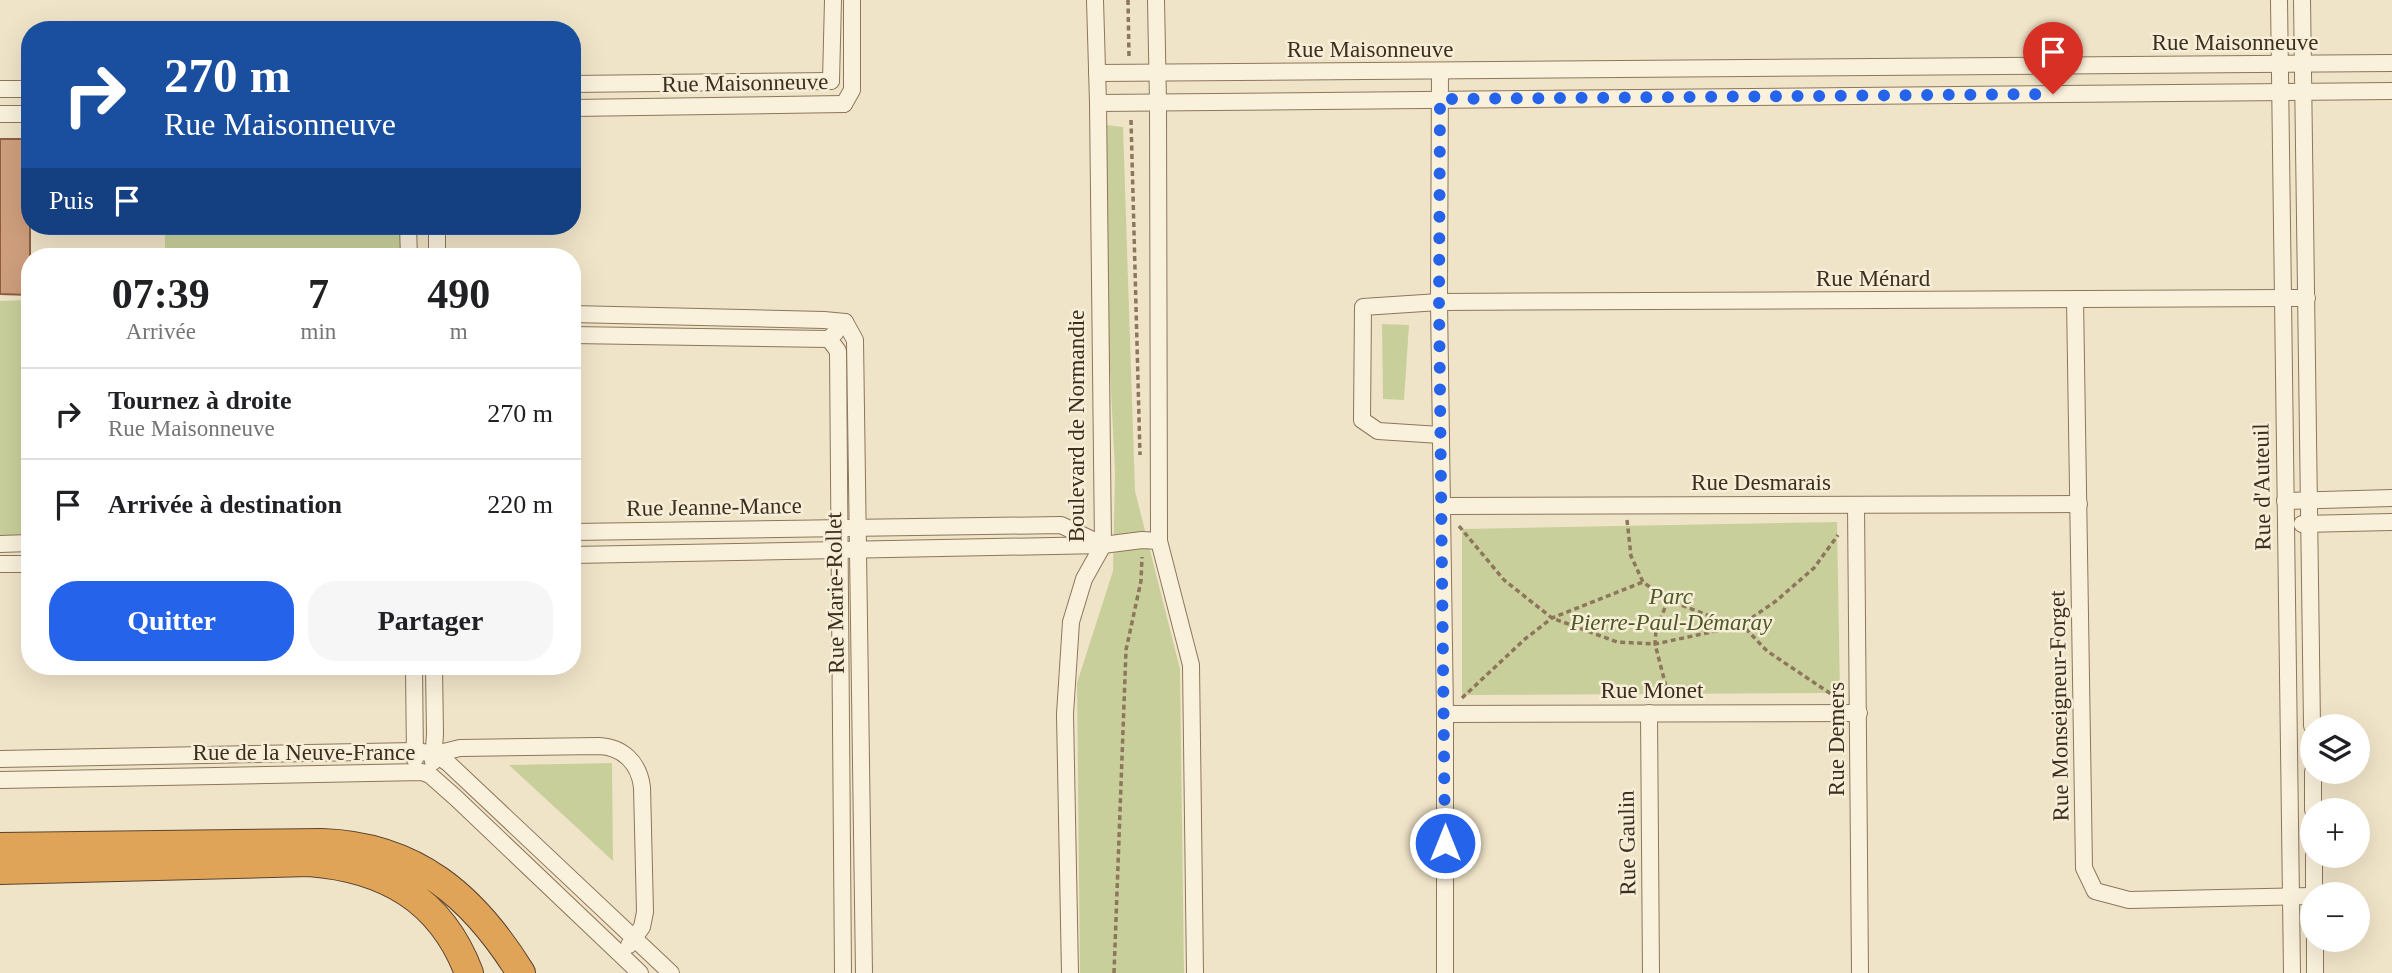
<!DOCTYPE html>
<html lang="fr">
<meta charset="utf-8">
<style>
body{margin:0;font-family:Georgia,serif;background:#f6f6f6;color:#202124;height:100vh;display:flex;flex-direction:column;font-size:26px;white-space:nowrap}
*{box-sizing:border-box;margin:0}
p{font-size:23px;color:#757577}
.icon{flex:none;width:38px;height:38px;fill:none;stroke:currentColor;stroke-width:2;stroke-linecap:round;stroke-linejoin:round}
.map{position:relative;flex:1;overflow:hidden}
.drawer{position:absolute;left:21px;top:248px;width:560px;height:427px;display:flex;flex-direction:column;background:#fff;border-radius:28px;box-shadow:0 7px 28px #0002}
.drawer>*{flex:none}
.guide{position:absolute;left:21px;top:21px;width:560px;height:214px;border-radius:28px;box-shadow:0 7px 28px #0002;background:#1a4fa0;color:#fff;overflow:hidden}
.buttons{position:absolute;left:2300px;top:714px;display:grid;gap:14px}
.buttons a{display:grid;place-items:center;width:70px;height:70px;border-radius:50%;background:#fff;box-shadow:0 7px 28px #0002;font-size:35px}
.pin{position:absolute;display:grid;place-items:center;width:60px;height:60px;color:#fff;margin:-72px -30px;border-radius:50% 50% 50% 0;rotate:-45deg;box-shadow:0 0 7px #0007}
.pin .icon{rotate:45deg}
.me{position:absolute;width:77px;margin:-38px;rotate:0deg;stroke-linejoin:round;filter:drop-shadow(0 0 5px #0008)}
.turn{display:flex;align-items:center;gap:24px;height:147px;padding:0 28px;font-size:32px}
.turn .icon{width:91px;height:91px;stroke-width:2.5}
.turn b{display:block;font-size:49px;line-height:60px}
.then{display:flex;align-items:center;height:66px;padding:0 28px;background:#0003;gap:14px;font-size:26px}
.eta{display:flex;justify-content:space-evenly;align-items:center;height:119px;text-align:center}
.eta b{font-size:42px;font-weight:700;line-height:49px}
.cta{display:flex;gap:14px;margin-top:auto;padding:14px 28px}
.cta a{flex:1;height:80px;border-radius:28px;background:#2563eb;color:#fff;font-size:28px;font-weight:700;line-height:80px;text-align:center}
.cta a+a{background:#f6f6f6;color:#202124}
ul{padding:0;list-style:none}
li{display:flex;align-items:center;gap:21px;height:91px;padding:0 28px;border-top:2px solid #e0e0e0}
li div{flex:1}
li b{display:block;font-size:26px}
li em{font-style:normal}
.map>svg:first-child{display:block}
.green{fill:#c9cf9b}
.building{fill:#cf9f7d;stroke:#8d5f41;stroke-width:2}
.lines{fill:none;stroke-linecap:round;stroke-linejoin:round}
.minor-casing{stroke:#8d765c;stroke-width:18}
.motorway-casing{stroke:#5b4430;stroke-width:30}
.path{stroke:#8d765c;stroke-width:3.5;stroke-dasharray:5 3.5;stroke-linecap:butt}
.minor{stroke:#faf1dc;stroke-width:16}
.motorway{stroke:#e0a458;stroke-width:28}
.route{stroke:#2563eb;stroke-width:12;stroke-dasharray:0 21.6}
.labels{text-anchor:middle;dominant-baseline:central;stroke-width:5;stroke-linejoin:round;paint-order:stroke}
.street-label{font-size:23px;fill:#3d2e20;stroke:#f7eed8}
.park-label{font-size:23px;font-style:italic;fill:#4d5a26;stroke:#f7eed8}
</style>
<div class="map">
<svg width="2392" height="973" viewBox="0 0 2392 973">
<rect width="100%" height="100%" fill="#f0e4c8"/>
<g class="green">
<path d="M1098 124 1123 127 1135 491 1180 669 1184 973H1080L1077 683 1113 571 1115 472Z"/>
<path d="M165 226H408L409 257H165Z"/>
<path d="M30 300V544L0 545V301Z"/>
<path d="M1382 324 1409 325 1404 400 1383 399Z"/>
<path d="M1837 522 1840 693 1462 695V529Z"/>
<path d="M612 763 613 861 509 765Z"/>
</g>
<path class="building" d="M0 139H30V295L0 294Z"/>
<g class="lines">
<defs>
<g id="minor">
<path d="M1156 0 1158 102 1159 541 1191 665 1195 973"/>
<path d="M2279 0 2292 973"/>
<path d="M2302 0 2312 726"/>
<path d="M1440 71 1439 302 1445 714V973"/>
<path d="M1097 73 2392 63"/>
<path d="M831 81 833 0"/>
<path d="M572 84 831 81"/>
<path d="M0 89H30"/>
<path d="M1098 103 2392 91"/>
<path d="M844 104 852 90V0"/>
<path d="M572 108 844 104"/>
<path d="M0 114H30"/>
<path d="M408 226 409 257"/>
<path d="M437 226V257"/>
<path d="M2075 299 2084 868 2095 891 2129 900 2312 896"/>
<path d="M572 314 824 320 845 322"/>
<path d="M845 322 855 340 864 973"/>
<path d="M572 335 829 339 836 332"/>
<path d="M829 339 838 351 843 973"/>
<path d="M1440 435 1378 431 1362 420 1363 307 1439 302 2307 298"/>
<path d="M2285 501 2392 498"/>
<path d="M1856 505 1860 973"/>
<path d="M1443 506 2079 504"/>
<path d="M2302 524 2392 522"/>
<path d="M572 532 1061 525 1101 544"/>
<path d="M0 544 30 543"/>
<path d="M572 555 1103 545 1142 540 1159 541"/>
<path d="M0 564H30"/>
<path d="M414 667 415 759"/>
<path d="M1649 713 1651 973"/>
<path d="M1445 714 1859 713"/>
<path d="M435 754 460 748 599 746C623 747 639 763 642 787L645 912 642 927 629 945"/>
<path d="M0 759 415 751 435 754 448 763 671 973"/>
<path d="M433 762 435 734 434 667"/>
<path d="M2313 772V810"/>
<path d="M0 780 422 772 430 775 456 798 640 973"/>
<path d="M2314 856V894"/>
<path d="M2315 940V973"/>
<path d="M1070 973 1065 714 1071 622 1084 579 1103 545 1098 103 1095 0"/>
</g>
<g id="motorway">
<path d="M0 847 322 843C416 846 474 897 521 973"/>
<path d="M0 870 309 862C385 868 441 899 469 973"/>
</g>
</defs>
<use href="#minor" class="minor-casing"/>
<use href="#motorway" class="motorway-casing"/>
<g class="path">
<path d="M1128 0 1129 56"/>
<path d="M1131 120 1140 455"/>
<path d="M1627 520 1631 556 1643 582 1668 600 1747 630 1767 651 1834 696"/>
<path d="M1459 526 1504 580 1552 618 1617 642 1655 644 1740 626 1776 601 1814 568 1838 535"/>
<path d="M1668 600 1656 630 1655 644 1669 698"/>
<path d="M1462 698 1525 639 1552 618 1643 582"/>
<path d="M1114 973 1126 650 1141 581 1142 557"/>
</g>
<use href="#minor" class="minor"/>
<use href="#motorway" class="motorway"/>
</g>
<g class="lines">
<path class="route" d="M1445 843 1439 303 1440 99 2053 94"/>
</g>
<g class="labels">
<g class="street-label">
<text x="2235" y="42">Rue Maisonneuve</text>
<text x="1370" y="49">Rue Maisonneuve</text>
<text transform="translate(745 83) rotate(-1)">Rue Maisonneuve</text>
<text x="1873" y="278">Rue Ménard</text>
<text transform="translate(1076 426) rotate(-90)">Boulevard de Normandie</text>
<text x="1761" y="482">Rue Desmarais</text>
<text transform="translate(2262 487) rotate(-91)">Rue d'Auteuil</text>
<text transform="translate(714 507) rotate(-1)">Rue Jeanne-Mance</text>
<text transform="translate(835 593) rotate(-91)">Rue Marie-Rollet</text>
<text x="1652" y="690">Rue Monet</text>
<text transform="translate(2059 706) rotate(-91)">Rue Monseigneur-Forget</text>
<text transform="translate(1836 739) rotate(-90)">Rue Demers</text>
<text x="304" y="752">Rue de la Neuve-France</text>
<text transform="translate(1627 843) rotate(-91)">Rue Gaulin</text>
</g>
<g class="park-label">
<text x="1671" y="596">Parc<tspan x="1671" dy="26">Pierre-Paul-Démaray</tspan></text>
</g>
</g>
</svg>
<div class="buttons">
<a><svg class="icon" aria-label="layers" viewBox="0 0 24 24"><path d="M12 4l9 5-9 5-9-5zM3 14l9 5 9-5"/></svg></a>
<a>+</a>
<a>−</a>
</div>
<div class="pin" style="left:2053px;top:94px;background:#d93025"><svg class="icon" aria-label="arrive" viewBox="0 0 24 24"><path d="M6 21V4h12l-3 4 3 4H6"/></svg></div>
<svg class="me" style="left:1445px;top:843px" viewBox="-20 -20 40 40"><circle r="17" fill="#2563eb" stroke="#fff" stroke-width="3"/><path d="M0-11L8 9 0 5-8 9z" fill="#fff"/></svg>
<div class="guide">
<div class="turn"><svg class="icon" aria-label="right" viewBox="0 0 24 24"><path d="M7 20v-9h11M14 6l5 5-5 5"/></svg><div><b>270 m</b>Rue Maisonneuve</div></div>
<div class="then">Puis<svg class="icon" aria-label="arrive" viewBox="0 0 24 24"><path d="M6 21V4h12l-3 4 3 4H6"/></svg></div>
</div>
<section class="drawer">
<div class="eta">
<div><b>07:39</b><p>Arrivée</p></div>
<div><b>7</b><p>min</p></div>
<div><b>490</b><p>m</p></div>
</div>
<ul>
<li><svg class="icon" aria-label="right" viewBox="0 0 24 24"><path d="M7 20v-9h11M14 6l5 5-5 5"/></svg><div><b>Tournez à droite</b><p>Rue Maisonneuve</p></div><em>270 m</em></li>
<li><svg class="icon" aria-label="arrive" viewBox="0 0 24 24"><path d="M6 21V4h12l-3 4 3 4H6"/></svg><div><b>Arrivée à destination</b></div><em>220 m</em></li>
</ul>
<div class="cta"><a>Quitter</a><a>Partager</a></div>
</section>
</div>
